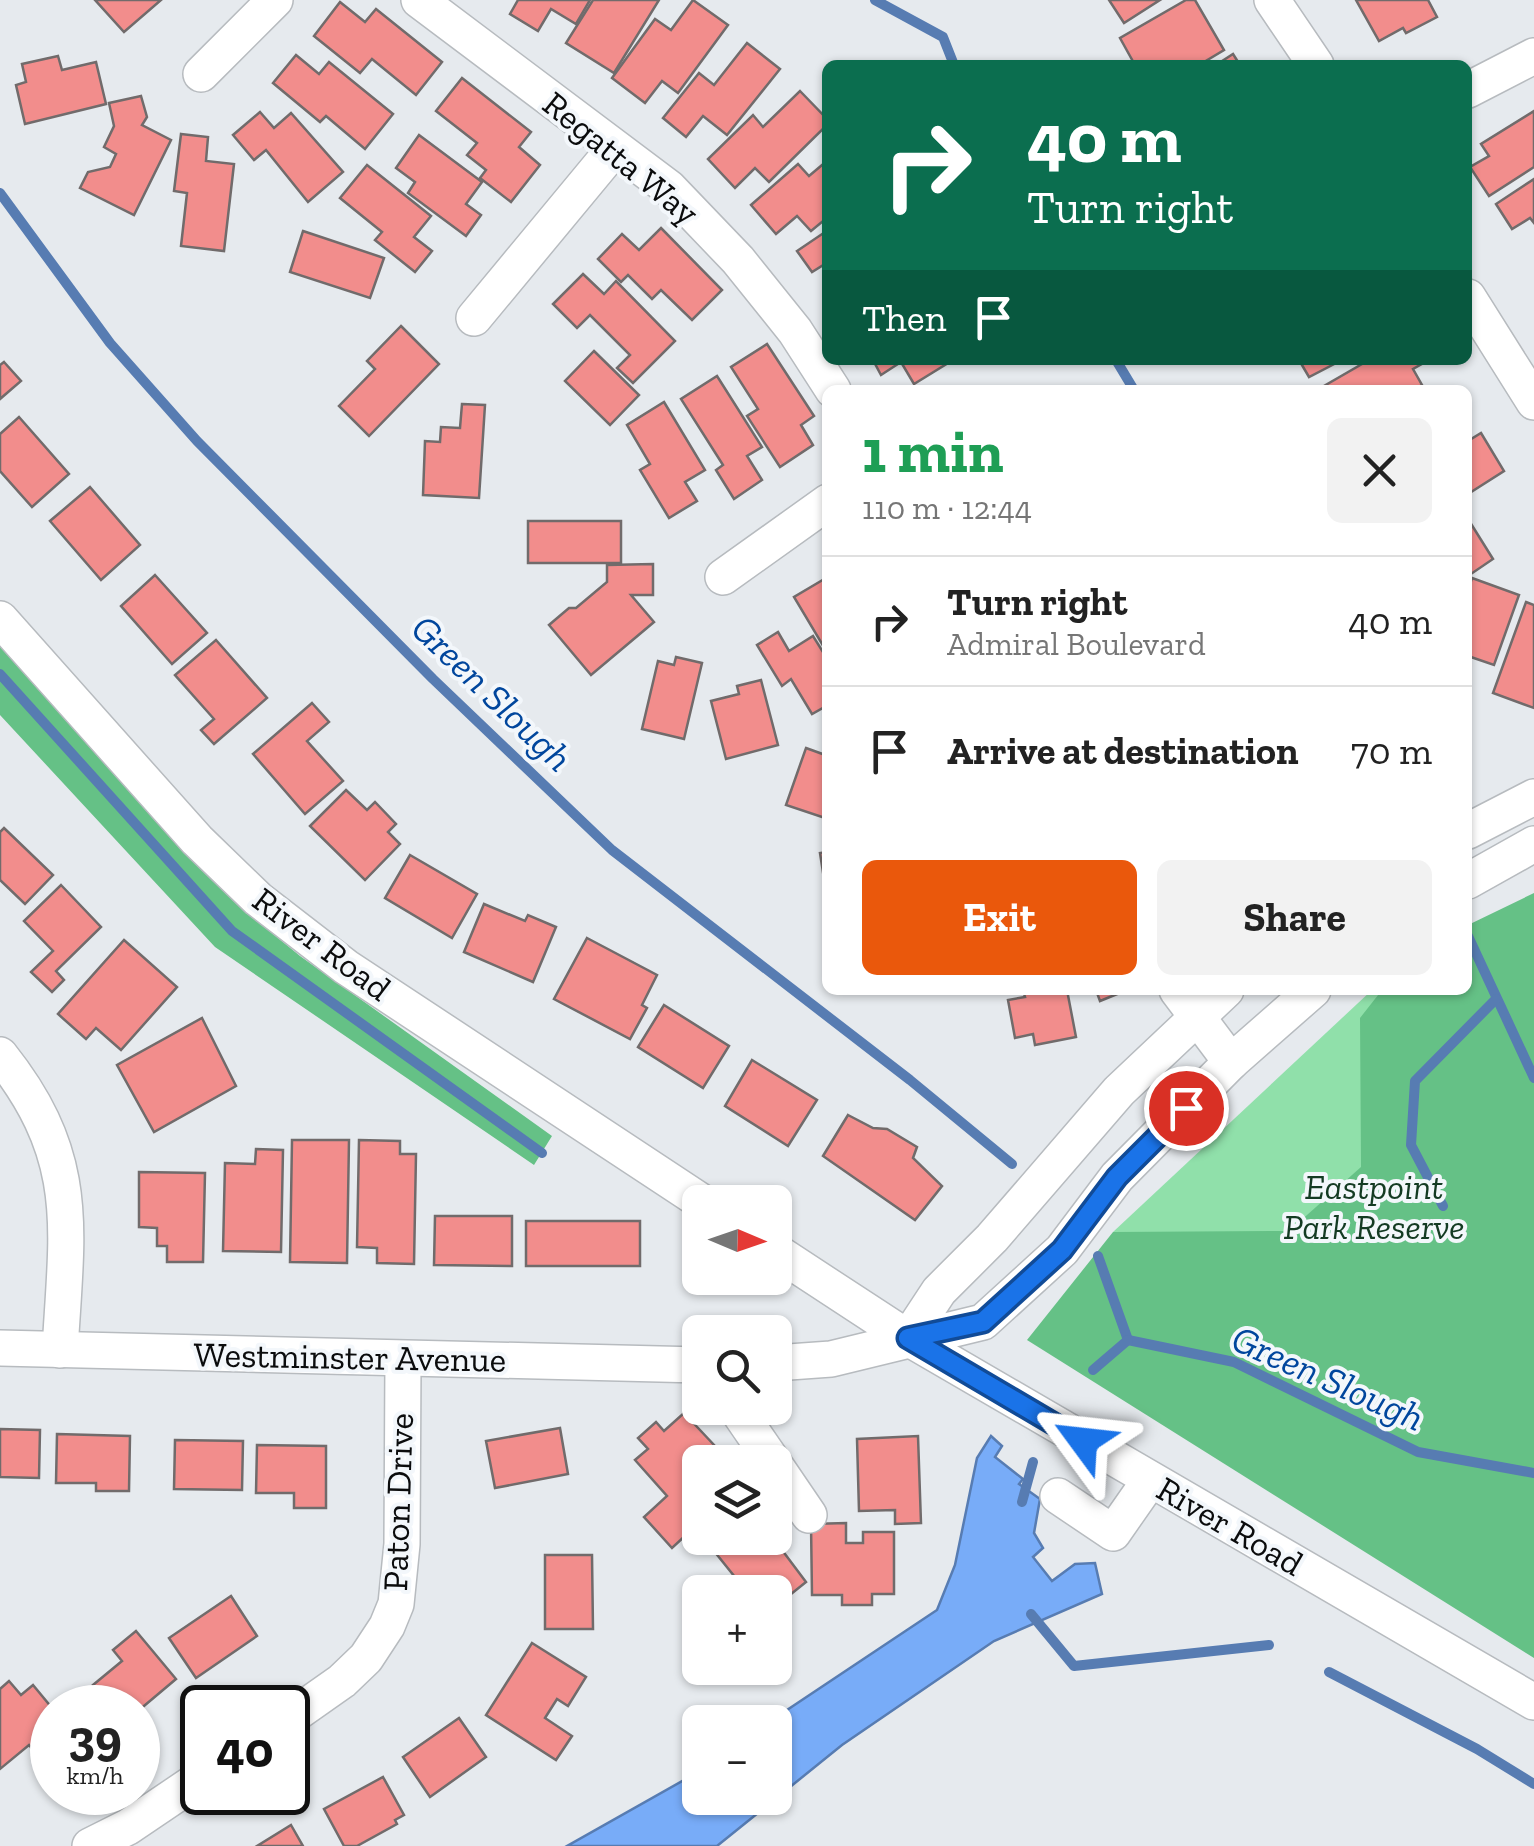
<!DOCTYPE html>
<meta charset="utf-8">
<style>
body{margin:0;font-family:"Zilla Slab",serif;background:#f2f2f2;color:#222;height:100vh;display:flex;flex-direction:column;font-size:38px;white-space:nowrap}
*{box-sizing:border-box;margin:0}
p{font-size:32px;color:#767676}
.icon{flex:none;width:55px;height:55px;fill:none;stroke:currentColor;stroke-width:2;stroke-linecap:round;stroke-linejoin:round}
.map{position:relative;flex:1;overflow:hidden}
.sheet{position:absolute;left:822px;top:385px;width:650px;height:610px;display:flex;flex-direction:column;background:#fff;border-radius:15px;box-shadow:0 2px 8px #0004}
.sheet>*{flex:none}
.guide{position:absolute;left:822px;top:60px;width:650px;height:305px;border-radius:15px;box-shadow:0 2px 8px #0004;background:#0b6e4f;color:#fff;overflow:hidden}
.needle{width:65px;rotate:92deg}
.tools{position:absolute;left:682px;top:1185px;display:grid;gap:20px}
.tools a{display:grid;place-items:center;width:110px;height:110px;border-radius:15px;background:#fff;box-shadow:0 2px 8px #0004;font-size:50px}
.speed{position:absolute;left:30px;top:1685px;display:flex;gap:20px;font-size:50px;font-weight:700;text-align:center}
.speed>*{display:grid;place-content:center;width:130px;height:130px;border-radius:50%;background:#fff;box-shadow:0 2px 8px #0004;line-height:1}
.speed small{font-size:25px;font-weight:400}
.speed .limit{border:5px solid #111;border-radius:15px;background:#fff;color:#111}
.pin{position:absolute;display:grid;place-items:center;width:85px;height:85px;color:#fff;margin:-42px;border:5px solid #fff;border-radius:50%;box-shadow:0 2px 10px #0007}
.me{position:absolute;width:110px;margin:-55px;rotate:300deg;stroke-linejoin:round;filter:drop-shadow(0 0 8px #0008)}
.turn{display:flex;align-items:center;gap:35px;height:210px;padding:0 40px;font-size:45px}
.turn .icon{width:130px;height:130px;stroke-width:2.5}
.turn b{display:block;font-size:70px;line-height:85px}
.then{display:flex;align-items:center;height:95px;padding:0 40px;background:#0003;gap:20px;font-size:38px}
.round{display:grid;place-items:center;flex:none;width:105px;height:105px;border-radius:15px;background:#f2f2f2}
.summary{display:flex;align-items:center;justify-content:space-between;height:170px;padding:0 40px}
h1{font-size:60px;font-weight:800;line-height:75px;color:#1e9e55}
.primary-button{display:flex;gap:20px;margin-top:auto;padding:20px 40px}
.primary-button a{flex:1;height:115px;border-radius:15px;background:#ea580c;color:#fff;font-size:40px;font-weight:800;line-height:115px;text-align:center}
.primary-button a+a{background:#f2f2f2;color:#222}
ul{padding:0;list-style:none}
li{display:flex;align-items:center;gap:30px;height:130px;padding:0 40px;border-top:2px solid #e0e0e0}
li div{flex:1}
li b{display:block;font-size:38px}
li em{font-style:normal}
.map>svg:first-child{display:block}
.green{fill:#90e0aa}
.forest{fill:#65c186}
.water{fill:#78acf8;stroke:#577cb2;stroke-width:2.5}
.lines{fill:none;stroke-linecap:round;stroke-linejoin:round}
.stream{stroke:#577cb2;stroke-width:10}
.building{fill:#f28d8c;stroke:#716b6b;stroke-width:2.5}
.minor-casing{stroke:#b7bbbf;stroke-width:38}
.minor{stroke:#fff;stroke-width:35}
.route-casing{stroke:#114b97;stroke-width:25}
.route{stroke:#1a73e8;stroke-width:18}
.labels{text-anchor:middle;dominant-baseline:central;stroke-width:8;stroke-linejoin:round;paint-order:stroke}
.street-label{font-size:35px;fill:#0b0c0d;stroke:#f3f7fb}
.park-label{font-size:35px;font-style:italic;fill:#143b23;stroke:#f3f7fb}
.water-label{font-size:38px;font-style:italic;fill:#00469d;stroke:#f3f7fb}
</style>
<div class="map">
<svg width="1534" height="1846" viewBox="0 0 1534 1846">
<rect width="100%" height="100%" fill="#e6eaee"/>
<path class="green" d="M1372 990H1433L1534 1435 1113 1232Z"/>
<g class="forest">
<path d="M0 641 238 905 300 956 552 1136 534 1165 215 947 0 715Z"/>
<path d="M1534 893V1658L1027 1340 1113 1232 1289 1231 1361 1167 1360 1018 1382 990H1468V925Z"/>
</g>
<path class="water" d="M991 1436 1002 1446 995 1457 1023 1479 1019 1484 1040 1499 1034 1533 1043 1548 1033 1557 1052 1581 1075 1564 1095 1563 1102 1594 994 1641 842 1745 717 1846H567L700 1771V1798H775V1722H769L937 1610 955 1565 977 1458Z"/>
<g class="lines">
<g class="stream">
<path d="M875 0 943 37 954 65"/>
<path d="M0 193 110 343 197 441 433 679 612 850 910 1080 1012 1164"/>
<path d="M1116 360 1134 390"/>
<path d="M0 674 232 931 542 1153"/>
<path d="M1468 936 1534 1078"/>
<path d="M1443 1206 1411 1145 1415 1081 1496 999"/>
<path d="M1098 1256 1128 1340"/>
<path d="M1128 1340 1234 1362 1418 1452 1534 1473"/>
<path d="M1093 1370 1128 1340"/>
<path d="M1022 1502 1033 1462"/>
<path d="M1031 1614 1074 1666 1269 1645"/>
<path d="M1329 1672 1477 1749 1534 1784"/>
</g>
</g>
<g class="building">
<path d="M95 0H161L124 32Z"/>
<path d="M518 0H590L576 24 551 9 538 31 510 14Z"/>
<path d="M593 0H659L614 73 566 43Z"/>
<path d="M693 0 728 25 678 93 662 81 645 103 612 78 655 19 671 30Z"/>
<path d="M1109 0H1160L1124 23Z"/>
<path d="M1186 0H1195L1224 50 1199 65H1135L1120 38Z"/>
<path d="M1356 0H1428L1437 17 1406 33 1403 28 1379 41Z"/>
<path d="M340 2 365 22 376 9 442 62 416 95 372 59 360 73 314 36Z"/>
<path d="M747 43 780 69 727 135 703 116 686 137 663 118 699 73 714 85Z"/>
<path d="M1233 54 1240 65H1216Z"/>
<path d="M296 55 319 74 329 62 393 114 365 149 326 116 320 122 273 83Z"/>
<path d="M58 56 62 70 96 62 106 104 25 124 16 85 26 82 22 64Z"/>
<path d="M462 78 531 132 519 147 540 165 511 202 480 178 486 170 467 155 477 143 436 111Z"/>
<path d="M800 91 828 120V124L769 182 755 168 735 188 708 159 753 115 763 127Z"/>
<path d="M141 96 147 117 142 125 171 140 134 215 80 188 88 172 110 167 116 154 104 147 114 126 109 103Z"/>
<path d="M1534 111V167L1489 196 1470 167 1489 156 1481 144Z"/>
<path d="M260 112 274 128 291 113 343 172 308 202 266 150 254 160 233 135Z"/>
<path d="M181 134 208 137 206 161 234 164 224 251 181 246 187 193 174 191Z"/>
<path d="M419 135 482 182 466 204 481 215 466 236 408 193 415 182 396 168Z"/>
<path d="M828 160V217L811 231 797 216 776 234 751 205 798 164 809 176Z"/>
<path d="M367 165 431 216 414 237 432 251 415 272 375 240 382 232 340 198Z"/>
<path d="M1534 179V223L1530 218 1512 229 1496 204Z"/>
<path d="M661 228 722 290 692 320 661 290 652 299 628 275 621 282 598 259 622 234 639 250Z"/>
<path d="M828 230V262L812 272 797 251Z"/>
<path d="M303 231 384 258 370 298 290 272Z"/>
<path d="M583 274 604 294 616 281 675 341 633 383 617 368 630 355 590 315 577 328 553 304Z"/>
<path d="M401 326 439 364 369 436 339 406 375 369 367 361Z"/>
<path d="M767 344 814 416 801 425 813 445 780 467 747 416 758 409 731 367Z"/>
<path d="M594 351 639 395 610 425 565 381Z"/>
<path d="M873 360H953L914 384 901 362 881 375Z"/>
<path d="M1299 360H1342L1309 377Z"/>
<path d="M1369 360H1429L1413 369 1422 385 1412 390H1326L1324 386Z"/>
<path d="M4 362 21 381 0 399V365Z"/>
<path d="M717 376 762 447 747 456 762 480 734 499 716 470 723 465 681 399Z"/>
<path d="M664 402 705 470 685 482 697 501 669 518 640 470 650 464 627 425Z"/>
<path d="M462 404 485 405 479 498 423 495 425 441 440 442 441 427 460 428Z"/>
<path d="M19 417 69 474 32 507 0 471V434Z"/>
<path d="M1481 433 1504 471 1468 494V441Z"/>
<path d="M90 487 140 545 101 580 50 521Z"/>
<path d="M1468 519 1493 559 1468 576Z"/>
<rect x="528" y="521" width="93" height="42"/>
<path d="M653 564V595H631L654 622 591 675 549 625 569 608H576L607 582V565Z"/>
<path d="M155 575 207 633 172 664 121 606Z"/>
<path d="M826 578 828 580V654L794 597Z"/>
<path d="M1472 578 1519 595 1494 665 1468 656V590Z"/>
<path d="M1526 602 1534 605V708L1493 693Z"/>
<path d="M778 632 789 651 813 636 828 660V705L812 714 791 679 782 686 757 645Z"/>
<path d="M216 640 267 698 214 744 201 730 214 719 175 675Z"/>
<path d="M676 657 702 663 684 739 642 729 658 661 674 665Z"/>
<path d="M761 680 778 745 726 759 711 701 739 694 737 686Z"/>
<path d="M312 703 329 722 307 741 343 781 305 814 253 754Z"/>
<path d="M806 748 828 756V819L786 805Z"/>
<path d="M346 790 367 810 375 802 396 824 388 832 400 844 365 880 310 826Z"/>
<path d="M4 828 53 875 25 904 0 880V832Z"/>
<path d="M828 852V898H827L820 853Z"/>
<path d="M410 855 477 894 452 938 385 898Z"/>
<path d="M61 885 101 927 56 971 64 980 52 992 31 972 53 951 24 921Z"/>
<path d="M484 904 525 921 528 915 556 927 533 982 464 952Z"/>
<path d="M587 938 657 975 642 1005 647 1008 630 1039 554 999Z"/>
<path d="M124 940 177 987 121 1050 96 1028 86 1039 58 1014Z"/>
<path d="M1023 990H1067L1076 1037 1035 1045 1033 1034 1015 1038 1008 1000 1025 997Z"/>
<path d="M1096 990H1127L1100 1001Z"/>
<path d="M664 1005 729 1046 703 1088 638 1047Z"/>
<path d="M202 1018 236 1086 154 1132 117 1065Z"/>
<path d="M752 1060 817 1100 788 1146 725 1106Z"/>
<path d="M848 1115 873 1128 887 1129 917 1147 913 1158 942 1186 915 1220 823 1156Z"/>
<path d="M292 1140H349L347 1263 290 1262Z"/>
<path d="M359 1140 400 1141V1154H416L414 1264 377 1263V1248L357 1247Z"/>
<path d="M256 1149 283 1150 281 1252 223 1251 225 1163 255 1164Z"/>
<path d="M139 1172 205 1173 203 1262H167V1246H157V1228L139 1227Z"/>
<path d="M435 1216H512V1266L434 1265Z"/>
<rect x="526" y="1221" width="114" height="45"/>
<path d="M684 1413 730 1462H700V1522L672 1548 644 1517 667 1496 635 1460 648 1449 638 1438 656 1422 664 1431Z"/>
<path d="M560 1428 568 1474 495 1488 486 1441Z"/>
<path d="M0 1429 40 1430 39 1478 0 1477Z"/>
<path d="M57 1434 130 1436 129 1491H96V1483H56Z"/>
<path d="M918 1436 921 1523 895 1524V1510L859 1511 857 1439Z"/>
<path d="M175 1440 243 1441 242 1490 174 1489Z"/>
<path d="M257 1445 326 1446V1508H294V1493H256Z"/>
<path d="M846 1523V1543H863V1532H894V1594H872V1605H842V1595H812L811 1524Z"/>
<path d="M717 1538H773L806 1582 775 1607V1592H747L710 1546Z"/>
<path d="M545 1555H592L593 1629H545Z"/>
<path d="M231 1596 257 1636 196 1678 169 1638Z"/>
<path d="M136 1631 176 1679 138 1711V1708H111L93 1685 122 1661 113 1650Z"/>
<path d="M532 1643 586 1677 568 1706 557 1699 545 1718 572 1736 556 1760 486 1715Z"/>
<path d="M9 1681 21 1695 33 1685 52 1708V1754L43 1762 29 1745 0 1769V1689Z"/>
<path d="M459 1718 486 1757 430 1797 403 1757Z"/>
<path d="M383 1777 404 1815 395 1820 397 1824 357 1846H344L324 1809Z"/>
<path d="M291 1825 303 1846H257Z"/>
</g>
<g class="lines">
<defs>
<g id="minor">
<path d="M419 0 669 188 738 260 795 331 833 390"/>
<path d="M1272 0 1316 65"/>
<path d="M201 74 275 0"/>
<path d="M1468 90 1534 56"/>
<path d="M1468 297 1534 402"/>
<path d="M474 318 614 149"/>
<path d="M723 577 828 502"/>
<path d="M0 619 197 840 258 899 346 967 702 1202"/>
<path d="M1468 831 1534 797"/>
<path d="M1468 881 1534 844"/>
<path d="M1177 990 1231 1062"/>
<path d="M0 1055C82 1158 67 1227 60 1350"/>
<path d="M775 1251 908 1338 1534 1702"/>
<path d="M908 1338 939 1291 992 1238 1119 1091 1226 990"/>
<path d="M0 1348 700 1365"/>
<path d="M775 1363 831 1359 983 1322 1062 1250 1117 1177 1231 1062 1313 990"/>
<path d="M736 1408 773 1462"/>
<path d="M775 1465 809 1515"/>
<path d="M1058 1496 1113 1533 1150 1480"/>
<path d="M288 1719 342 1681 366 1658 387 1626 396 1604 402 1544 403 1360"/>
<path d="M90 1846 128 1827 202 1777"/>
</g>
</defs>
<use href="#minor" class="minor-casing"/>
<use href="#minor" class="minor"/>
</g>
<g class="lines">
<defs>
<path id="route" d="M1083 1441 908 1338 983 1322 1062 1250 1117 1177 1186 1108"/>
</defs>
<use href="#route" class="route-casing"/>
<use href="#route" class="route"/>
</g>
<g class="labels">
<g class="street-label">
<text transform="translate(621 158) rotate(39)">Regatta Way</text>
<text transform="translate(322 944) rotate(37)">River Road</text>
<text transform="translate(350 1357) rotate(1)">Westminster Avenue</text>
<text transform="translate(398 1502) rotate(-88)">Paton Drive</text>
<text transform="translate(1230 1526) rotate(30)">River Road</text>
</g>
<g class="park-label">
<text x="1374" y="1187">Eastpoint<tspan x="1374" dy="40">Park Reserve</tspan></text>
</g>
<g class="water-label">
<text transform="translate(492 693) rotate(44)">Green Slough</text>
<text transform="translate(1328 1378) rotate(24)">Green Slough</text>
</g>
</g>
</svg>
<div class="tools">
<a><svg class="needle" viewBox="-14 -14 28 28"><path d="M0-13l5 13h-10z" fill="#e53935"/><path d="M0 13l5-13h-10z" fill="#767676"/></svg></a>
<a><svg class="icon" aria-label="search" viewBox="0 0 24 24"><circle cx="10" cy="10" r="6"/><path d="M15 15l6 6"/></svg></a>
<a><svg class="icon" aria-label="layers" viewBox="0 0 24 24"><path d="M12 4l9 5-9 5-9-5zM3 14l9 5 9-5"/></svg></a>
<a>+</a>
<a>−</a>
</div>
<div class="speed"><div>39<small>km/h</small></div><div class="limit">40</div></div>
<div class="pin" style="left:1186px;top:1108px;background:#d93025"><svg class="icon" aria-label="arrive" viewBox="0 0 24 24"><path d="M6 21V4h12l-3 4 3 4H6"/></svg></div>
<svg class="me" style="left:1083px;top:1441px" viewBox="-20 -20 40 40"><path d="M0-17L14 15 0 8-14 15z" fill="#1a73e8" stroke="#fff" stroke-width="4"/></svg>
<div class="guide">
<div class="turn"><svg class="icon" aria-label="right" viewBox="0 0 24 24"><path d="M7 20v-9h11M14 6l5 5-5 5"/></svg><div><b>40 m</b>Turn right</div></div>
<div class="then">Then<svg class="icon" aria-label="arrive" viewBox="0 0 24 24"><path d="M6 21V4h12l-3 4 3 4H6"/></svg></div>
</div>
<section class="sheet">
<div class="summary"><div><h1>1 min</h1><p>110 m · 12:44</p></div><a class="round"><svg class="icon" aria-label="close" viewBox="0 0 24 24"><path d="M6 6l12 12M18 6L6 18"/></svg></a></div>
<ul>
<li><svg class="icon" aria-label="right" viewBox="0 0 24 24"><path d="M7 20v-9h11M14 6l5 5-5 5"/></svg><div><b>Turn right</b><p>Admiral Boulevard</p></div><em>40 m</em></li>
<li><svg class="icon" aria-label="arrive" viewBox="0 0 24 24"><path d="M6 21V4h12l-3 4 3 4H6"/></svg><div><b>Arrive at destination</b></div><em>70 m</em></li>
</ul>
<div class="primary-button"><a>Exit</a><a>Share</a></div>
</section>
</div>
